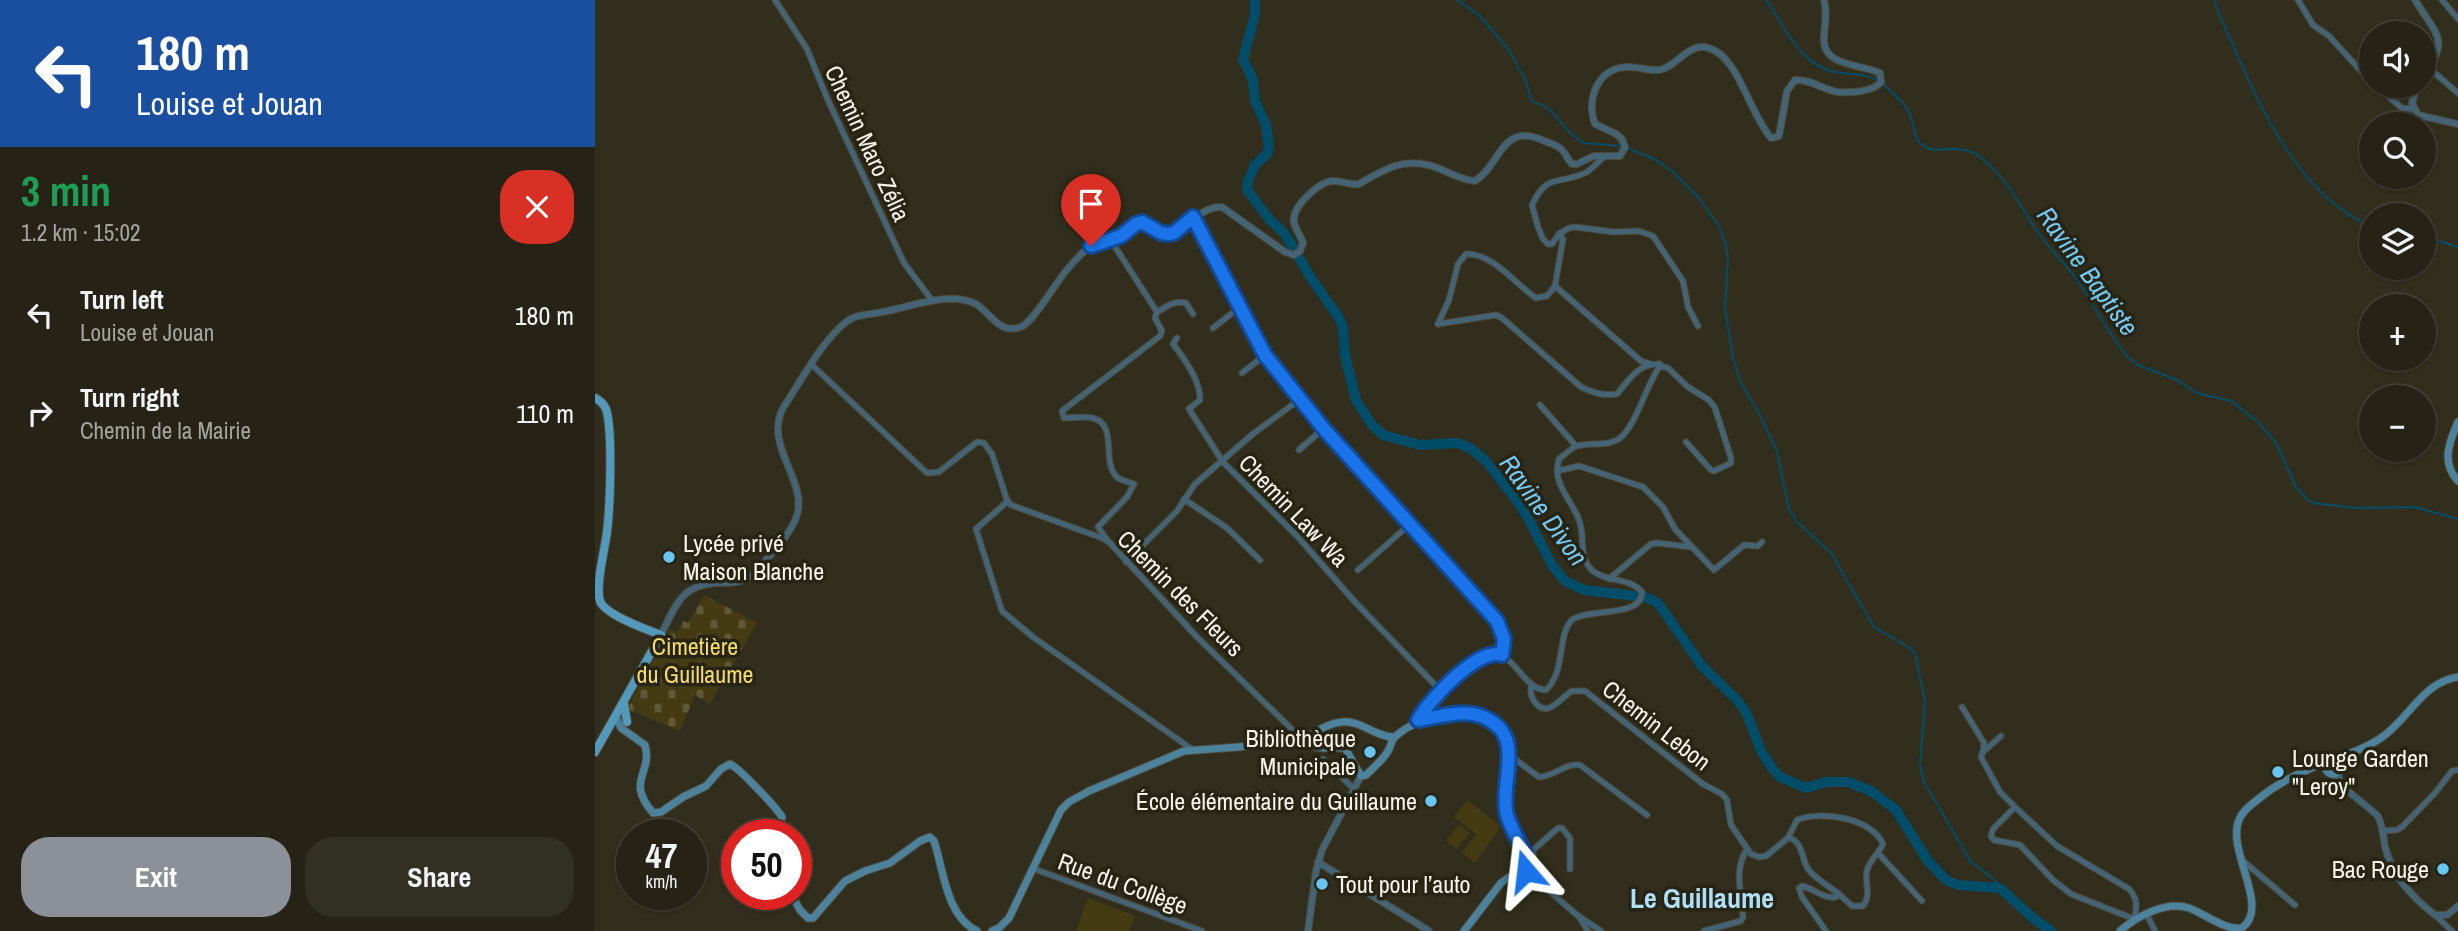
<!DOCTYPE html>
<meta charset="utf-8">
<style>
body{margin:0;font-family:"Archivo Narrow",sans-serif;background:#322f23;color:#f1f3f6;height:100vh;display:flex;flex-direction:column;font-size:26px;white-space:nowrap}
*{box-sizing:border-box;margin:0}
p{font-size:23px;color:#a4a4a1}
.icon{flex:none;width:38px;height:38px;fill:none;stroke:currentColor;stroke-width:2;stroke-linecap:round;stroke-linejoin:round}
.map{position:relative;flex:1;overflow:hidden}
.side{display:flex;flex-direction:column;background:#262216;width:595px}
.side>*{flex:none}
.banner{background:#1a4fa0;color:#fff;overflow:hidden}
.tools{position:absolute;left:1764px;top:21px;display:grid;gap:14px}
.tools a{display:grid;place-items:center;width:77px;height:77px;border-radius:50%;background:#262216;box-shadow:0 2px 5px #0004,0 0 0 2px #423f35;font-size:35px}
.speed{position:absolute;left:21px;top:819px;display:flex;gap:14px;font-size:35px;font-weight:700;text-align:center}
.speed>*{display:grid;place-content:center;width:91px;height:91px;border-radius:50%;background:#262216;box-shadow:0 2px 5px #0004,0 0 0 2px #423f35;line-height:1}
.speed small{font-size:18px;font-weight:400}
.speed .limit{border:10px solid #d22;background:#fff;color:#111}
.pin{position:absolute;display:grid;place-items:center;width:60px;height:60px;color:#fff;margin:-72px -30px;border-radius:50% 50% 50% 0;rotate:-45deg;box-shadow:0 0 7px #0007}
.pin .icon{rotate:45deg}
.me{position:absolute;width:77px;margin:-38px;rotate:343deg;stroke-linejoin:round;filter:drop-shadow(0 0 5px #0008)}
.turn{display:flex;align-items:center;gap:24px;height:147px;padding:0 21px;font-size:32px}
.turn .icon{width:91px;height:91px;stroke-width:2.5}
.turn b{display:block;font-size:49px;line-height:60px}
.round{display:grid;place-items:center;flex:none;width:74px;height:74px;border-radius:28px;background:#322f23}
.head{display:flex;align-items:center;justify-content:space-between;height:119px;padding:0 21px}
h1{font-size:42px;font-weight:800;line-height:52px;color:#1e9e55}
.cta{display:flex;gap:14px;margin-top:auto;padding:14px 21px}
.cta a{flex:1;height:80px;border-radius:28px;background:#8c9099;color:#fff;font-size:28px;font-weight:800;line-height:80px;text-align:center}
.cta a+a{background:#322f23;color:#f1f3f6}
ul{padding:0;list-style:none}
li{display:flex;align-items:center;gap:21px;height:98px;padding:0 21px}
li div{flex:1}
li b{display:block;font-size:26px}
li em{font-style:normal}
main{display:flex;flex:1;min-height:0}
.map>svg:first-child{display:block}
.cemetery{fill:url(#cemetery-stones)}
.garden{fill:#443b13}
.lines{fill:none;stroke-linecap:round;stroke-linejoin:round}
.stream{stroke:#004d6a;stroke-width:2}
.river{stroke:#004d6a;stroke-width:10}
.minor-casing{stroke:#4e4a3a;stroke-width:7}
.tertiary-casing{stroke:#4e4a3a;stroke-width:8}
.secondary-casing{stroke:#4e4a3a;stroke-width:9}
.primary-casing{stroke:#4e4a3a;stroke-width:10}
.minor{stroke:#446475;stroke-width:5}
.tertiary{stroke:#446475;stroke-width:6}
.secondary{stroke:#4d829c;stroke-width:7}
.primary{stroke:#5399bb;stroke-width:8}
.route-casing{stroke:#114b97;stroke-width:18}
.route{stroke:#1a73e8;stroke-width:12}
.poi-dot{fill:#68c4f0;stroke:#282414;stroke-width:2.5}
.labels{text-anchor:middle;dominant-baseline:central;stroke-width:7;stroke-linejoin:round;paint-order:stroke}
.street-label{font-size:24px;fill:#f7f4ea;stroke:#282414}
.poi-label{font-size:24px;fill:#f7f4ea;stroke:#282414;text-anchor:start}
.park-label{font-size:24px;fill:#f4db6e;stroke:#282414}
.water-label{font-size:26px;font-style:italic;fill:#73ccf8;stroke:#282414}
.quarter-label{font-size:28px;font-weight:bold;fill:#b0dff9;stroke:#282414}
</style>
<main>
<section class="side">
<div class="banner">
<div class="turn"><svg class="icon" aria-label="left" viewBox="0 0 24 24"><path d="M17 20v-9H6M10 6l-5 5 5 5"/></svg><div><b>180 m</b>Louise et Jouan</div></div>
</div>
<div class="head"><div><h1>3 min</h1><p>1.2 km · 15:02</p></div><a class="round" style="background:#d93025;color:#fff"><svg class="icon" aria-label="close" viewBox="0 0 24 24"><path d="M6 6l12 12M18 6L6 18"/></svg></a></div>
<ul>
<li><svg class="icon" aria-label="left" viewBox="0 0 24 24"><path d="M17 20v-9H6M10 6l-5 5 5 5"/></svg><div><b>Turn left</b><p>Louise et Jouan</p></div><em>180 m</em></li>
<li><svg class="icon" aria-label="right" viewBox="0 0 24 24"><path d="M7 20v-9h11M14 6l5 5-5 5"/></svg><div><b>Turn right</b><p>Chemin de la Mairie</p></div><em>110 m</em></li>
</ul>
<div class="cta"><a>Exit</a><a>Share</a></div>
</section>
<div class="map">
<svg width="1863" height="931" viewBox="0 0 1863 931">
<defs>
<pattern id="cemetery-stones" width="16" height="16" patternUnits="userSpaceOnUse" patternTransform="scale(1.75)"><rect width="16" height="16" fill="#443b13"/><path d="M2 7V4a2 2 0 0 1 4 0v3zM10 15v-3a2 2 0 0 1 4 0v3z" fill="#605836"/></pattern>
</defs>
<rect width="100%" height="100%" fill="#322e1d"/>
<path class="cemetery" d="M109 595 162 623 115 704 100 695 85 731 32 709 75 629 82 632 88 621 93 623Z"/>
<g class="garden">
<path d="M872 800 906 826 880 863 867 853 881 834 859 817Z"/>
<path d="M864 824 875 833 862 849 851 841Z"/>
<path d="M493 898 540 916 534 931H481Z"/>
</g>
<g class="lines">
<g class="stream">
<path d="M862 0 884 15 914 50 931 81 936 100C942 104 950 105 956 111 967 123 975 136 989 143L1027 146"/>
<path d="M1171 0C1189 25 1204 64 1239 72 1256 75 1274 72 1289 85 1298 93 1309 102 1314 112 1320 123 1317 138 1328 146 1342 156 1365 140 1388 159 1411 178 1424 203 1439 227 1451 245 1467 260 1480 277 1499 303 1512 333 1533 357L1543 365 1582 380 1602 393 1636 401 1663 422 1681 443 1701 487 1712 499 1719 503 1760 508 1820 507 1863 519"/>
<path d="M1620 0C1622 16 1632 30 1638 45 1667 112 1706 197 1776 226"/>
<path d="M1032 148 1061 160 1078 172 1104 198 1124 226 1131 245 1133 259 1130 309 1138 358 1145 381 1165 415 1182 452 1194 509 1201 521 1236 553 1279 627 1315 648 1320 654 1330 701 1325 764 1329 782 1376 862 1400 880 1405 888"/>
<path d="M1829 236 1863 247"/>
</g>
<path class="river" d="M660 0V15L648 59 658 80 660 101 671 125 674 147 672 154 660 165 653 181 652 190 675 220 690 234 714 275 744 318 748 327 750 355 761 400 777 425 788 435 825 445 862 443 875 448 891 461 919 497 932 516 957 565 970 581 989 590 1050 597 1063 603 1107 666 1140 698 1151 712 1166 751 1177 768 1185 777 1211 788 1231 782H1253L1276 791 1301 810 1333 861 1351 880 1363 885 1405 888 1438 918 1456 931"/>
<defs>
<g id="minor">
<path d="M180 0 212 49 232 98 309 263 336 299"/>
<path d="M1703 0 1718 25 1734 36 1776 82"/>
<path d="M1847 0 1863 19"/>
<path d="M1834 68 1863 93"/>
<path d="M1781 86 1807 108 1819 109"/>
<path d="M598 217 670 355 728 429 902 621 909 639 907 655"/>
<path d="M964 234 974 228 980 227 1019 232 1044 231 1058 236 1088 281 1093 307 1103 326"/>
<path d="M515 239 562 312"/>
<path d="M960 286 1046 361 1056 364"/>
<path d="M843 324 854 300 863 264 871 254C898 253 920 284 941 298L952 296 960 286 968 239 964 234 957 244H953L948 239 943 227 937 205C953 171 965 186 992 172 998 168 1003 162 1009 157"/>
<path d="M618 328 645 307"/>
<path d="M582 338 578 344C589 358 606 382 605 400L594 409 628 462 702 536 760 602 846 691"/>
<path d="M217 365 332 473 344 472 382 442 389 443 397 454 412 500 416 505 507 538 515 543 602 637 708 740"/>
<path d="M1065 366 1073 368 1093 387 1114 400 1120 408 1136 458V463L1119 471 1116 470 1091 442"/>
<path d="M647 373 670 355"/>
<path d="M945 405 981 446"/>
<path d="M704 450 728 429"/>
<path d="M962 471 984 466 1048 487 1068 507 1080 529 1119 570 1149 545 1163 546 1167 542"/>
<path d="M589 499 632 528 665 560"/>
<path d="M413 501 381 529 407 611 438 637 598 750"/>
<path d="M513 541 503 527 532 497 539 484C534 482 528 481 523 478 505 463 524 425 498 418 489 416 478 418 469 418L467 411 565 336 567 331 560 318 562 312C571 307 580 300 591 303L598 314"/>
<path d="M531 562 582 511 600 484 659 433 704 400"/>
<path d="M763 570 815 524"/>
<path d="M1014 579 1056 544 1062 543 1096 547"/>
<path d="M937 684C935 690 935 695 939 701 952 720 965 698 977 691H990L1108 784 1127 794 1132 800 1136 825 1156 854 1164 857 1171 856 1193 838C1208 840 1206 858 1213 869 1220 879 1234 886 1244 894L1241 897C1228 899 1220 889 1207 886L1204 888 1207 897 1231 931"/>
<path d="M1367 707 1389 743 1388 752"/>
<path d="M823 720C836 693 869 664 898 653 921 655 928 689 951 690 971 672 962 634 977 620 991 608 1048 618 1047 592 1035 577 1013 583 998 571 982 557 991 537 984 520 979 506 968 494 964 481 961 473 962 466 964 459 969 455 976 448 982 446 996 442 1013 447 1025 438 1041 426 1051 385 1065 366V364C1043 363 1034 380 1022 394 1008 396 999 393 986 387L907 318 901 315 843 324"/>
<path d="M1406 736 1388 752 1386 757 1405 792 1420 807"/>
<path d="M913 754 944 777C959 777 969 763 985 765L1052 815"/>
<path d="M728 759 759 789"/>
<path d="M1420 807 1462 846 1534 889C1543 899 1542 907 1539 919L1476 894 1458 880 1425 845 1399 840 1396 836 1398 829Z"/>
<path d="M1787 831 1802 830 1807 827 1840 793 1857 771 1863 770"/>
<path d="M1193 838 1202 820C1226 810 1277 818 1288 844 1284 853 1275 860 1272 870 1269 882 1277 895 1268 906H1257L1244 894"/>
<path d="M1283 853 1327 901"/>
<path d="M1647 860 1700 905"/>
<path d="M437 868 607 931"/>
<path d="M931 871 938 870 940 867 938 850 963 828H967L975 838V869"/>
<path d="M931 871 982 915 1006 931"/>
<path d="M1551 913 1560 931"/>
<path d="M1840 915 1857 931"/>
<path d="M984 917 993 931"/>
<path d="M1109 931 1146 921 1148 917C1147 892 1138 871 1152 849"/>
</g>
<g id="tertiary">
<path d="M1820 0C1842 36 1855 38 1829 76"/>
<path d="M1822 86 1817 103 1823 115 1863 124"/>
<path d="M66 635C80 607 86 584 122 583 137 583 147 583 159 574 173 557 193 538 201 518 215 482 168 447 188 408 206 381 226 342 251 322 260 314 275 315 287 312 313 308 354 290 381 304 396 313 404 335 426 327 439 322 463 278 476 265 484 256 493 246 505 242 511 239 519 239 525 236 534 233 538 225 547 222 556 225 563 233 573 234 588 234 604 206 627 207L690 252 699 255 705 251 708 243C706 235 697 226 699 217 701 204 724 182 737 181 747 180 755 186 764 184 791 168 812 156 843 168 855 173 867 180 880 181 906 165 906 122 947 140 954 143 963 145 967 150 972 155 972 159 977 164H982L999 156H1025L1030 147 1027 139 1021 134 1000 124C991 100 1002 69 1031 67 1042 66 1053 71 1064 70 1084 67 1095 35 1122 52 1145 66 1156 115 1176 138L1184 136 1192 91 1200 80C1216 79 1228 90 1243 92 1255 93 1278 92 1286 82L1285 73C1267 64 1227 67 1229 38 1229 24 1233 14 1229 0"/>
<path d="M1737 774 1747 786 1782 815C1788 824 1788 836 1790 847 1798 877 1817 897 1840 915H1852L1863 906"/>
<path d="M1744 782V770"/>
<path d="M723 862 834 931"/>
<path d="M713 931 721 871 727 850 766 776"/>
</g>
<g id="secondary">
<path d="M1863 422C1854 442 1846 463 1863 481"/>
<path d="M21 717 26 728 50 745C58 774 30 780 58 813L66 812 88 797 111 786 126 769 135 764C144 768 181 807 187 817L183 835"/>
<path d="M708 740C726 753 731 746 750 748L766 776 771 775C778 768 788 760 793 751 796 747 796 740 800 737 823 714 893 697 910 736 918 753 908 789 911 811 914 830 936 854 931 871L914 877 906 883 869 931"/>
<circle cx="1738" cy="766" r="8"/>
<path d="M1740 759C1757 753 1776 746 1790 735 1816 715 1829 682 1863 677"/>
<path d="M196 894 205 910 213 918H218L250 881 270 871 295 863 325 841 335 837 339 841C349 871 351 916 382 931"/>
<path d="M397 931 404 928 414 918 466 810 474 802 494 791 589 751 696 743C714 739 729 723 747 722 766 720 780 737 799 737"/>
<path d="M1525 931C1541 917 1571 900 1594 908 1608 913 1631 931 1647 928 1676 907 1631 851 1644 820 1647 811 1655 806 1662 800 1685 781 1705 773 1732 761"/>
</g>
<g id="primary">
<path d="M0 398C5 400 8 403 11 409 18 430 15 508 12 532 10 549 0 586 5 601 10 615 53 630 66 635L0 752"/>
<path d="M29 704 32 722"/>
</g>
</defs>
<use href="#minor" class="minor-casing"/>
<use href="#tertiary" class="tertiary-casing"/>
<use href="#secondary" class="secondary-casing"/>
<use href="#primary" class="primary-casing"/>
<use href="#minor" class="minor"/>
<use href="#tertiary" class="tertiary"/>
<use href="#secondary" class="secondary"/>
<use href="#primary" class="primary"/>
</g>
<g class="lines">
<defs>
<path id="route" d="M496 246 526 236 541 224 547 222 566 233 574 234 579 233 598 217 670 355 729 429 902 621 909 639 907 655C884 646 833 701 823 720 850 716 877 705 900 724 907 729 912 738 913 747 916 768 908 789 911 811 914 831 936 853 931 871"/>
</defs>
<use href="#route" class="route-casing"/>
<use href="#route" class="route"/>
</g>
<g class="poi-dot">
<circle cx="74" cy="557" r="7"/>
<circle cx="775" cy="752" r="7"/>
<circle cx="1683" cy="772" r="7"/>
<circle cx="836" cy="801" r="7"/>
<circle cx="1848" cy="869" r="7"/>
<circle cx="727" cy="884" r="7"/>
</g>
<g class="labels">
<g class="street-label">
<text transform="translate(273 143) rotate(65)">Chemin Maro Zélia</text>
<text transform="translate(699 510) rotate(46)">Chemin Law Wa</text>
<text transform="translate(586 593) rotate(45)">Chemin des Fleurs</text>
<text transform="translate(1062 725) rotate(38)">Chemin Lebon</text>
<text transform="translate(528 883) rotate(20)">Rue du Collège</text>
</g>
<g class="poi-label">
<text x="88" y="543">Lycée privé<tspan x="88" dy="28">Maison Blanche</tspan></text>
<text x="761" y="738" text-anchor="end">Bibliothèque<tspan x="761" dy="28">Municipale</tspan></text>
<text x="1697" y="758">Lounge Garden<tspan x="1697" dy="28">"Leroy"</tspan></text>
<text x="822" y="801" text-anchor="end">École élémentaire du Guillaume</text>
<text x="1834" y="869" text-anchor="end">Bac Rouge</text>
<text x="741" y="884">Tout pour l’auto</text>
</g>
<g class="park-label">
<text x="100" y="646">Cimetière<tspan x="100" dy="28">du Guillaume</tspan></text>
</g>
<g class="water-label">
<text transform="translate(1493 271) rotate(54)">Ravine Baptiste</text>
<text transform="translate(949 510) rotate(54)">Ravine Divon</text>
</g>
<g class="quarter-label">
<text x="1107" y="898">Le Guillaume</text>
</g>
</g>
</svg>
<div class="tools">
<a><svg class="icon" aria-label="sound" viewBox="0 0 24 24"><path d="M4 9h4l5-4v14l-5-4H4zM17 9q2 3 0 6"/></svg></a>
<a><svg class="icon" aria-label="search" viewBox="0 0 24 24"><circle cx="10" cy="10" r="6"/><path d="M15 15l6 6"/></svg></a>
<a><svg class="icon" aria-label="layers" viewBox="0 0 24 24"><path d="M12 4l9 5-9 5-9-5zM3 14l9 5 9-5"/></svg></a>
<a>+</a>
<a>−</a>
</div>
<div class="speed"><div>47<small>km/h</small></div><div class="limit">50</div></div>
<div class="pin" style="left:496px;top:246px;background:#d93025"><svg class="icon" aria-label="arrive" viewBox="0 0 24 24"><path d="M6 21V4h12l-3 4 3 4H6"/></svg></div>
<svg class="me" style="left:931px;top:871px" viewBox="-20 -20 40 40"><path d="M0-17L14 15 0 8-14 15z" fill="#1a73e8" stroke="#fff" stroke-width="4"/></svg>
</div>
</main>
